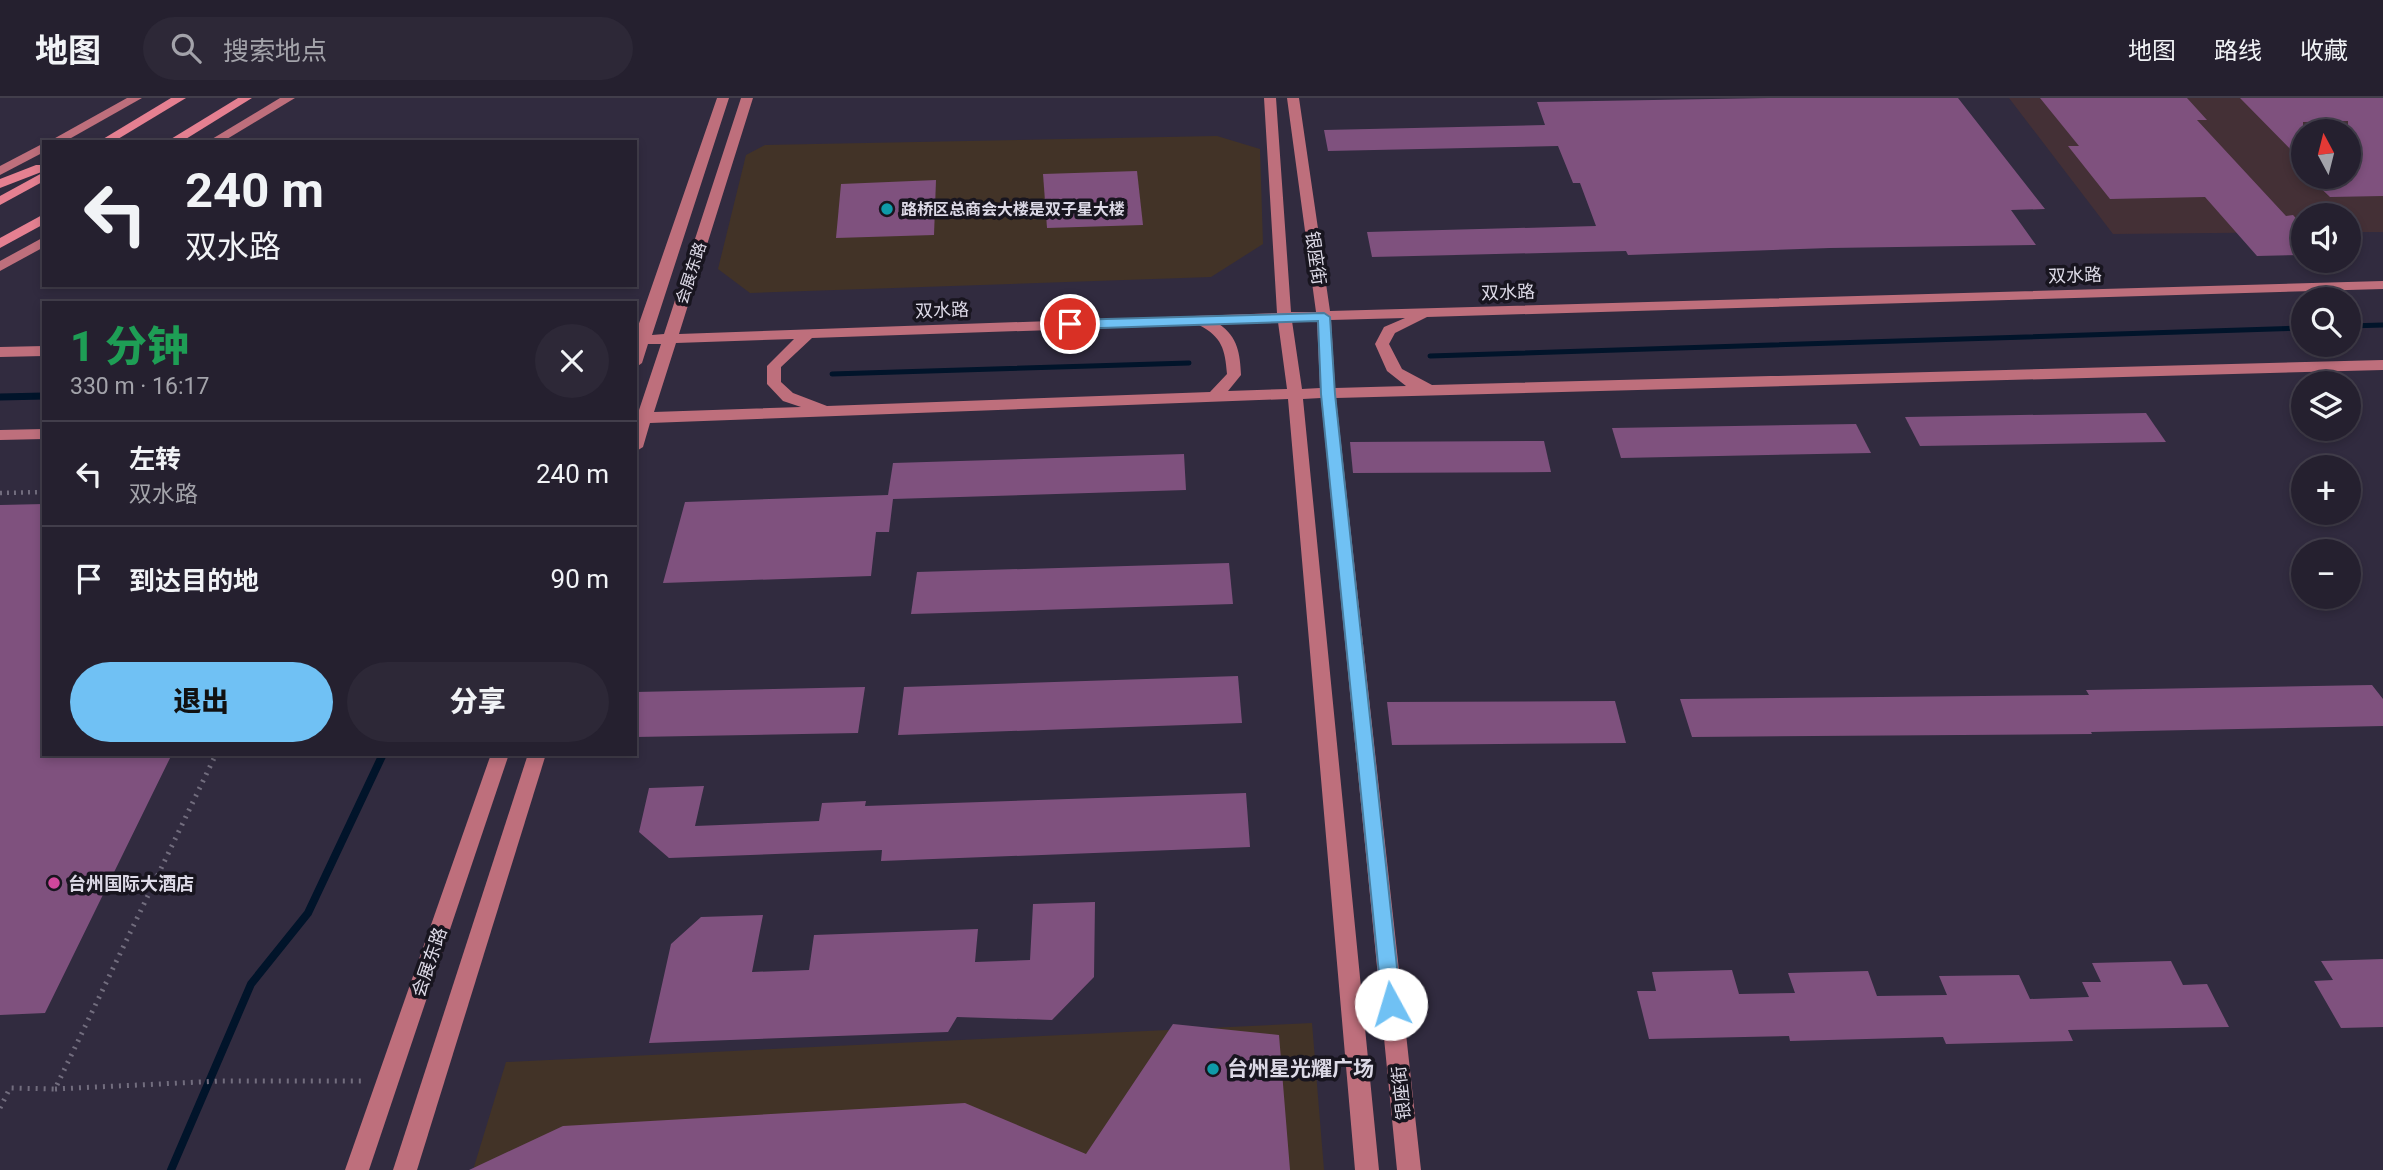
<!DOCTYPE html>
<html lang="zh">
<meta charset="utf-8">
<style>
body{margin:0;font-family:Roboto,"Noto Sans SC",sans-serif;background:#2d2837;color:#f1f3f6;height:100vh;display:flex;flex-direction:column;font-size:26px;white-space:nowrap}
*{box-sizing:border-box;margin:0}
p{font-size:23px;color:#a3a3aa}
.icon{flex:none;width:38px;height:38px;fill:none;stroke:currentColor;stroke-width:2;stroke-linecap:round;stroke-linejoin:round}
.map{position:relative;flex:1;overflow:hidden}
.side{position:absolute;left:42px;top:203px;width:595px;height:455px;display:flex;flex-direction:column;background:#25202f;border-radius:0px;box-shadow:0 4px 10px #0003,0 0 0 2px #423e4b}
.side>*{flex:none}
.banner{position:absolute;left:42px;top:42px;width:595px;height:147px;border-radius:0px;box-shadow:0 4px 10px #0003,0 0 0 2px #423e4b;background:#25202f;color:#f1f3f6;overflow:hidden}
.needle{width:46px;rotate:353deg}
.fabs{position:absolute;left:2291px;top:21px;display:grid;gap:14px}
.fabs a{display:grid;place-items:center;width:70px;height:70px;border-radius:50%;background:#25202f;box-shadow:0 4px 10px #0003,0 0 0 2px #423e4b;font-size:35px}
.pin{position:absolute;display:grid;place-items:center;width:60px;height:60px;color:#fff;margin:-30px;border:4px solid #fff;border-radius:50%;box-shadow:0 2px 7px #0007}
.me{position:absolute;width:77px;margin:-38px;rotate:354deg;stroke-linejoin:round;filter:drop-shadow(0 0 5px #0008)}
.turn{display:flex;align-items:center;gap:24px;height:147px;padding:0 28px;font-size:32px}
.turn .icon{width:91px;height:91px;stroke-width:2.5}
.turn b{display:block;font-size:49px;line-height:60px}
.round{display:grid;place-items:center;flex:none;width:74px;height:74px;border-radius:37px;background:#2d2837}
.headline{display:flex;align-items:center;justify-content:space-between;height:119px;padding:0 28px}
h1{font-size:42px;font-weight:800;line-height:52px;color:#1e9e55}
.cta{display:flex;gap:14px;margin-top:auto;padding:14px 28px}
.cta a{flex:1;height:80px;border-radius:42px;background:#70c1f4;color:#111;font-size:28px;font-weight:800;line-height:80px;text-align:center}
.cta a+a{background:#2d2837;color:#f1f3f6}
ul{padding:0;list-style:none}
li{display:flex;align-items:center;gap:21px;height:105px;padding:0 28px;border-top:2px solid #423e4b}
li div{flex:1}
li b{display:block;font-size:26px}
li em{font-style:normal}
header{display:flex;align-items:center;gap:42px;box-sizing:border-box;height:98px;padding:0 35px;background:#25202f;border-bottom:2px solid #423e4b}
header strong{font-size:33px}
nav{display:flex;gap:38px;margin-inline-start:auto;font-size:24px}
.search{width:490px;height:63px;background:#2d2837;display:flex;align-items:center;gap:18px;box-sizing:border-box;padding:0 24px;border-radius:38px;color:#a3a3aa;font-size:26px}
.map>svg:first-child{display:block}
.commercial{fill:#423327}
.industrial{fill:#443036;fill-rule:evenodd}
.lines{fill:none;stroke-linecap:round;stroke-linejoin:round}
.stream-far2{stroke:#01142a;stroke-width:5}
.stream-far1{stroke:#01142a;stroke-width:7}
.stream{stroke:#01142a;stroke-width:8}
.building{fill:#7f517e}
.path-far1{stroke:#726d7e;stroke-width:4.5;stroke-dasharray:2 5;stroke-linecap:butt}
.path{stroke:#726d7e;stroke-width:5;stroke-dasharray:2 6;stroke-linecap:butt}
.secondary{fill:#be6f7c;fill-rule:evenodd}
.primary{fill:#e58091;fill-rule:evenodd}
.route{fill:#70c1f4;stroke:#497d9f;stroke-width:2}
.culture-dot{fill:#0f9aa8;stroke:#18151f;stroke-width:2.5}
.hotel-dot{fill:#d1479c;stroke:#18151f;stroke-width:2.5}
.labels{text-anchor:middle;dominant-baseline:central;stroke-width:7;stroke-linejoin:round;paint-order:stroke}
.far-poi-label{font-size:16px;font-weight:bold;fill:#dcd9e6;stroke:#18151f;text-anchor:start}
.far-street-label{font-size:16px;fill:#dcd9e6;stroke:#18151f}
.street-label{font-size:18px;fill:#dcd9e6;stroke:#18151f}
.poi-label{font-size:18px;font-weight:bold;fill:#dcd9e6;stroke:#18151f;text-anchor:start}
.near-poi-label{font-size:21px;font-weight:bold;fill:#dcd9e6;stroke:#18151f;text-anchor:start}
</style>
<header>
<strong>地图</strong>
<div class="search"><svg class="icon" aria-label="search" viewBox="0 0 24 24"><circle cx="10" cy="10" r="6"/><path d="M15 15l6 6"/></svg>搜索地点</div>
<nav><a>地图</a><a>路线</a><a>收藏</a></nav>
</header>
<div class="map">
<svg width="2383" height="1072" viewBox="0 0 2383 1072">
<rect width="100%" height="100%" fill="#312b3f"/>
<g class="commercial">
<path d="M1217 38 1260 51 1263 146 1211 179 750 195 718 171 746 57 765 47Z"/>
<path d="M1312 925 1324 1072H473L506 964Z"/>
</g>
<path class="industrial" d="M2009 0H2364L2383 18V134H2349L2348 117H2303V134L2113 136ZM2303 33H2348V79H2303Z"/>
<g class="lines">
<g class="stream-far2">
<path d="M2348 228 2383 227"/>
<path d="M1430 258 2303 230"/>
<path d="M832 276 1189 265"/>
</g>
<path class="stream-far1" d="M0 299 44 298"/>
<path class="stream" d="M171 1072 251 886 308 815 383 656"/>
</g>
<g class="building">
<path d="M1769 0H1958L2045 111 2011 112 2036 147 1830 150 1628 157 1626 153 1372 159 1367 134 1596 128 1580 85H1573L1558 48 1328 53 1324 32 1545 27 1537 4Z"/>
<path d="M2040 0H2187L2207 22H2197L2286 118 2293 117 2303 128V157L2257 158 2205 99 2110 101 2068 48H2079Z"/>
<path d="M2240 0H2383V98L2330 99 2309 79H2348V23L2303 24V64Z"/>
<path d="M1137 73 1143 127 1047 130 1043 76Z"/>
<path d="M936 82 934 137 836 140 841 86Z"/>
<path d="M2146 315 2166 344 1920 348 1905 319Z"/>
<path d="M1856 326 1871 355 1621 360 1612 330Z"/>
<path d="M1544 343 1551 374 1353 375 1350 344Z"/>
<path d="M1184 356 1186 392 893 401 889 434H876L871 478 663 485 685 404 888 397 893 365Z"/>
<path d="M44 406V656H172L45 915 0 917V407Z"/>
<path d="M1229 465 1233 506 911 516 917 474Z"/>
<path d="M1238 578 1242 625 898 637 904 589Z"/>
<path d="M2372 587 2383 601V628L2091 634 2092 636 1692 639 1680 601 2089 597 2086 592Z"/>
<path d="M865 589 858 635 635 639V594Z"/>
<path d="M1615 603 1626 645 1392 647 1387 604Z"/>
<path d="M704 688 695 728 819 723 822 705 866 703 865 708 1246 695 1250 749 881 763 882 752 669 760 639 734 649 690Z"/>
<path d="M1095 804 1094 879 1052 922 957 919 948 934 649 945 671 846 701 819 763 817 752 874 809 872 814 837 978 831 975 864 1030 862 1033 806Z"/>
<path d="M2383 861V929L2341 930 2314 883 2333 882 2321 863Z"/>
<path d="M2171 863 2183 887 2207 886 2229 929 2068 932 2073 943 1946 946 1943 939 1790 943 1789 938 1649 941 1637 893H1656L1652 874 1732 872 1739 896 1795 895 1788 875 1868 873 1877 898 1947 897 1939 878 2019 877 2030 901 2089 899 2082 884H2101L2092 865Z"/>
<path d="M1173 926 1279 937 1290 1072H469L563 1028 965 1005 1086 1056Z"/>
</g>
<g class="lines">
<path class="path-far1" d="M0 395 44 394"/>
<g class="path">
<path d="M55 991 221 983H365"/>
<path d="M0 1010 10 990 55 991 216 656"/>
</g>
<g class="secondary">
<path d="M127 0H142L64 44H48Z"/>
<path d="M280 0H295L222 44H207Z"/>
<path d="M717 0H729L652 237 664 236 741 0H753L679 236 1277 215 1264 0H1276L1291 214H1316L1287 0H1299L1330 213 2383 183V191L1427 219 1395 235 1389 246 1402 271 1432 287 2383 262V272L1336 300 1421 1072H1397L1321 300 1303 301 1379 1072H1355L1288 301 650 325 643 349 635 354V315H638L661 246H648L642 265 635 270V237ZM1405 220 1384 229 1375 246 1387 273 1406 288 1335 290 1331 222ZM1292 223H1317L1320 290 1302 291ZM1278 224 1287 291 1228 293 1241 277C1240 256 1238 239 1219 226ZM1199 227C1222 239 1225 251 1227 276L1210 294 827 308 793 295 781 284V269L812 240ZM794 241 767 268V286L783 303 801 309 654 314 676 245Z"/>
<path d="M44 45V54L0 77V68Z"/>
<path d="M44 139V149L0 173V163Z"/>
<path d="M44 248V258L0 259V249Z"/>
<path d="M44 331V341L0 342V332Z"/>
<path d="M491 656H509L369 1072H345Z"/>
<path d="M528 656H546L417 1072H393Z"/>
</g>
<g class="primary">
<path d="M171 0H186L113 44H98Z"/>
<path d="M238 0H252L181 44H166Z"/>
<path d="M36 67H44V73L0 90V81Z"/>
<path d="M44 74V83L0 107V98Z"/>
<path d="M44 116V126L0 150V140Z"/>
</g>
</g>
<path class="route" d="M1324 215 1330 219 1335 296 1401 906 1398 912 1391 915 1385 912 1382 906 1321 296 1318 223 1070 231 1064 226 1070 222Z"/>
<g class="culture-dot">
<circle cx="887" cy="111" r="7"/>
<circle cx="1213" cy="971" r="7"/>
</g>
<circle class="hotel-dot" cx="54" cy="785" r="7"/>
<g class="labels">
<g class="far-poi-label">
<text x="901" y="111">路桥区总商会大楼是双子星大楼</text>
</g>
<g class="far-street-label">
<text transform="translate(691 175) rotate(-72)">会展东路</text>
</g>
<g class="street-label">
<text transform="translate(1316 160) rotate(82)">银座街</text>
<text transform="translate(2075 177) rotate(-2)">双水路</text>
<text transform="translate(1508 194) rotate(-2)">双水路</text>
<text transform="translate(942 212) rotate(-2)">双水路</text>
<text transform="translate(429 864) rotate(-71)">会展东路</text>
<text transform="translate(1401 995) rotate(-96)">银座街</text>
</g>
<g class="poi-label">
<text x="68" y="785">台州国际大酒店</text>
</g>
<g class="near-poi-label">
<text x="1227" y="971">台州星光耀广场</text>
</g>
</g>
</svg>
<div class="fabs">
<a><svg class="needle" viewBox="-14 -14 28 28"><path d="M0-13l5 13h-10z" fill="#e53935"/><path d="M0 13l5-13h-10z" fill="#a3a3aa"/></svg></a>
<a><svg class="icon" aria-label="sound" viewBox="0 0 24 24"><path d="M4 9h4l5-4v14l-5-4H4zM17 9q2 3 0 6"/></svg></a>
<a><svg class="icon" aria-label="search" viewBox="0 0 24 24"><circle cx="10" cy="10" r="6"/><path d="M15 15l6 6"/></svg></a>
<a><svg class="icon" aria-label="layers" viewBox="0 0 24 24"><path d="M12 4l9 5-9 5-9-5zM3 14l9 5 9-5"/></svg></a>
<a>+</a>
<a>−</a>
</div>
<div class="pin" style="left:1070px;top:226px;background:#d93025"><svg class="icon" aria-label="arrive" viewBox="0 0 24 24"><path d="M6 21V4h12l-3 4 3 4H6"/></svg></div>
<svg class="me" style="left:1391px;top:906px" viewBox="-20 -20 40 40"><circle r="19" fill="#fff"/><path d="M0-13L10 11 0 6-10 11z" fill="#70c1f4"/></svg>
<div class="banner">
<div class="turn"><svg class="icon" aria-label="left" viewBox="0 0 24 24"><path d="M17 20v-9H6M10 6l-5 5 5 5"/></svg><div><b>240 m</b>双水路</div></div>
</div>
<section class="side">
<div class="headline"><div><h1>1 分钟</h1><p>330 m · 16:17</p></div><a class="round"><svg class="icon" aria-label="close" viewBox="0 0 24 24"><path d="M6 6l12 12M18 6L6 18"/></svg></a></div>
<ul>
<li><svg class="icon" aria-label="left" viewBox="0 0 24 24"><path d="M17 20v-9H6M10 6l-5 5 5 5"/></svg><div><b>左转</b><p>双水路</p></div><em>240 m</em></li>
<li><svg class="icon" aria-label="arrive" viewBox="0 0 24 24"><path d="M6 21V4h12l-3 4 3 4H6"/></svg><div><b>到达目的地</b></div><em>90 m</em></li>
</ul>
<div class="cta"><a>退出</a><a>分享</a></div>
</section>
</div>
